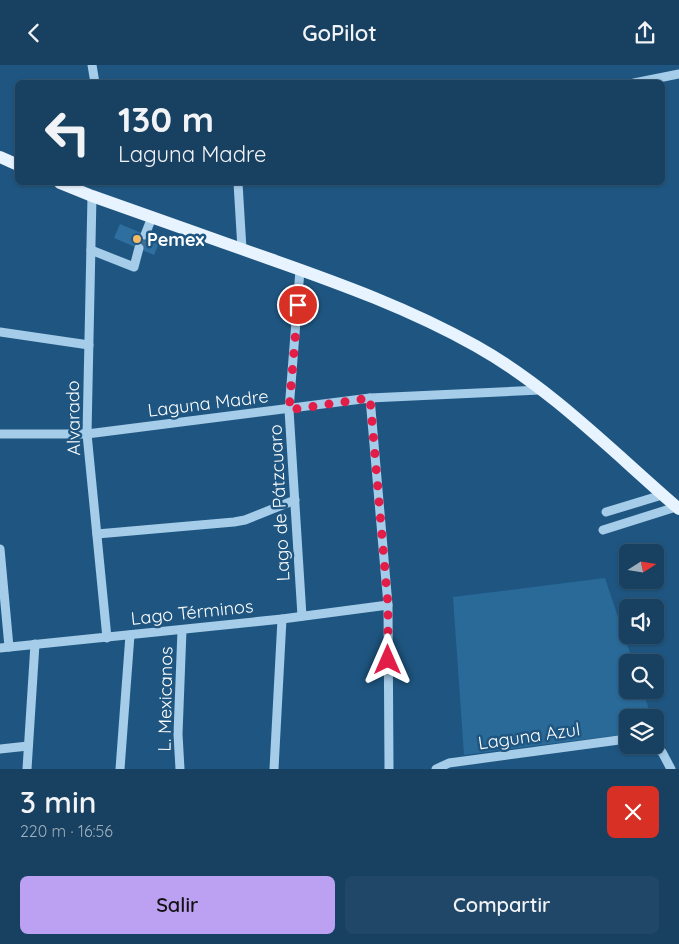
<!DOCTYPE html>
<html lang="es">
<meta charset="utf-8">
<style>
body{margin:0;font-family:Quicksand,sans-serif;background:#204767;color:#f1f3f6;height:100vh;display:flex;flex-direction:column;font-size:19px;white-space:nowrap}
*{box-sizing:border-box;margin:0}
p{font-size:16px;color:#9eafbd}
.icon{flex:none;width:28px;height:28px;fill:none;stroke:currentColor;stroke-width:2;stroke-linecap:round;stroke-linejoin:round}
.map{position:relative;height:704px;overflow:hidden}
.panel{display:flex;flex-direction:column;background:#174061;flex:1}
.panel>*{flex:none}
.top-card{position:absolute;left:15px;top:15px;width:650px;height:105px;border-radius:8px;box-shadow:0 1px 4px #0004,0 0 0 1px #365976;background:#174061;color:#f1f3f6;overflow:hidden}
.needle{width:32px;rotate:78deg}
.tools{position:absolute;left:619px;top:479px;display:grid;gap:10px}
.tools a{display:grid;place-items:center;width:45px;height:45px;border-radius:8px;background:#174061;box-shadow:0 1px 4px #0004,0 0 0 1px #365976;font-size:25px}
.pin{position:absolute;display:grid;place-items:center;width:42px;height:42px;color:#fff;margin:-21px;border:2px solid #fff;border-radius:50%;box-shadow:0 1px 5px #0007}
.me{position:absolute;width:55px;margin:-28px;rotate:0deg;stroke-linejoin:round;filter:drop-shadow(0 0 4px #0008)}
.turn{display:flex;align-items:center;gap:18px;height:105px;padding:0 20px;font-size:22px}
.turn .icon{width:65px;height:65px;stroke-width:2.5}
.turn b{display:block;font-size:35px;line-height:42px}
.round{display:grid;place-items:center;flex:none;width:52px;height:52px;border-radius:8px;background:#204767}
.headline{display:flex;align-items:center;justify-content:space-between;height:85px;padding:0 20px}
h1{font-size:30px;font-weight:600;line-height:38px}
.action{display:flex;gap:10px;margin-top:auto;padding:10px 20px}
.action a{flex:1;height:58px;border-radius:8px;background:#bca0f2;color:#111;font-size:20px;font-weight:600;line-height:58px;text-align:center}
.action a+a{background:#204767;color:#f1f3f6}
header{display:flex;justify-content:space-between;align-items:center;height:65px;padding:0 20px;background:#174061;font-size:22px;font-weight:600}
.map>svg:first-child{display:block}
.green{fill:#296a99}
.building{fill:#2e6f9f}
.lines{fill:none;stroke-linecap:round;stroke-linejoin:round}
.minor-tunnel{stroke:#416f94;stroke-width:9;stroke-dasharray:9 4.5;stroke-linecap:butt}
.minor{stroke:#a5cce8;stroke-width:9}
.major{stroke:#e7f3fe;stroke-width:12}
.route{stroke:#e11d48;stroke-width:9;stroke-dasharray:0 16.2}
.poi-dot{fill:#f7ba64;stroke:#1f5681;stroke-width:2}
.labels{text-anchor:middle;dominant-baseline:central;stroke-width:5;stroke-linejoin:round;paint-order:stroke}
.poi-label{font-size:18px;font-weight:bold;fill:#fff;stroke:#1f5681;text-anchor:start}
.street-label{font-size:18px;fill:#fff;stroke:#1f5681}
</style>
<header><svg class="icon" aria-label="back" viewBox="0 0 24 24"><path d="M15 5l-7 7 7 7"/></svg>GoPilot<svg class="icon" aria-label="share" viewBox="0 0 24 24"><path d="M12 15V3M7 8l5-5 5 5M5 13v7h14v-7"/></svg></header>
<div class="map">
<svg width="679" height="704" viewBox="0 0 679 704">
<rect width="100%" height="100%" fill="#1f5681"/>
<path class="green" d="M605 513 633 597 628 598V625H642L652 652H628L627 669 464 690 453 532Z"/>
<path class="building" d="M120 159 160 176 154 190 114 173Z"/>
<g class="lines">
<path class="minor-tunnel" d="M139 183 145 170"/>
<g class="minor">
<path d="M92 0 95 18"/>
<path d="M634 18 679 9"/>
<path d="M238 118 242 184"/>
<path d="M92 131 87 369 107 573"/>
<path d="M145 170 152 152"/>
<path d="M91 185 134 202 139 183"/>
<path d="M300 205 289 345 302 551"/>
<path d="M0 267 89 280"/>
<path d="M370 333 388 540 389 704"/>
<path d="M0 369H87L370 333 540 325"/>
<path d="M606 447 662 430"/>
<path d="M603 465 676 442"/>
<path d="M97 469 234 457 245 455 295 435"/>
<path d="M0 484 9 582"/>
<path d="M0 583 282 554 388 540"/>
<path d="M649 680 662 687 671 704"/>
<path d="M0 684 28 681"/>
<path d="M27 704 35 579"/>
<path d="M120 704 130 570"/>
<path d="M180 704 178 669 182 565"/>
<path d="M274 704 282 554"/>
<path d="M436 704 449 698 619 675 628 676"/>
</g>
<g class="major">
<path d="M0 92 18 100"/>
<path d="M60 118 92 131C151 152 211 173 270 194 341 219 410 244 476 281 551 323 614 388 679 444"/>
</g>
</g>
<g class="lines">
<path class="route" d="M298 240 289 345 370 333 388 540V595"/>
</g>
<circle class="poi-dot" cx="137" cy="174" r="5"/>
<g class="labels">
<g class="poi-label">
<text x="147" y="174">Pemex</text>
</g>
<g class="street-label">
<text transform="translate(208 338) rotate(-7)">Laguna Madre</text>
<text transform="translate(73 353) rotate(-91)">Alvarado</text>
<text transform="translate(279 438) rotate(-93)">Lago de Pátzcuaro</text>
<text transform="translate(192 547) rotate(-6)">Lago Términos</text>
<text transform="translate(165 634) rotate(-89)">L. Mexicanos</text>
<text transform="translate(529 671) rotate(-8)">Laguna Azul</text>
</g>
</g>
</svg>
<div class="tools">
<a><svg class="needle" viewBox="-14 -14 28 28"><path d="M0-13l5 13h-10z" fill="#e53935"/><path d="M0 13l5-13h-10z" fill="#9eafbd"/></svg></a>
<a><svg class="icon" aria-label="sound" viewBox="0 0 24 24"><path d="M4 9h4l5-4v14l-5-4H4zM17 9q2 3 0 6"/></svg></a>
<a><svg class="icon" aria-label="search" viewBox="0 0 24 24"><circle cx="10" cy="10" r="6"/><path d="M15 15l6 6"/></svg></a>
<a><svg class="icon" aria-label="layers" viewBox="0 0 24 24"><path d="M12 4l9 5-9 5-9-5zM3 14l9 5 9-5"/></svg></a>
</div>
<div class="pin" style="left:298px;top:240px;background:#d93025"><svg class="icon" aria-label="arrive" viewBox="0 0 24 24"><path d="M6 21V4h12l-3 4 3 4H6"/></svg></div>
<svg class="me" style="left:388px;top:595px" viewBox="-20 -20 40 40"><path d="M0-17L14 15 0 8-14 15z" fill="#e11d48" stroke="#fff" stroke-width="4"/></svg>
<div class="top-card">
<div class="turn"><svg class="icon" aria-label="left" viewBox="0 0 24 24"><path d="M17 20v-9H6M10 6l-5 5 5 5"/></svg><div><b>130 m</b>Laguna Madre</div></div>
</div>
</div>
<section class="panel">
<div class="headline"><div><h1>3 min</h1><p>220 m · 16:56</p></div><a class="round" style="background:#d93025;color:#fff"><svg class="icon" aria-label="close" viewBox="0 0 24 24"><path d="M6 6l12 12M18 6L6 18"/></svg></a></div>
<div class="action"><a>Salir</a><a>Compartir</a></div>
</section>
